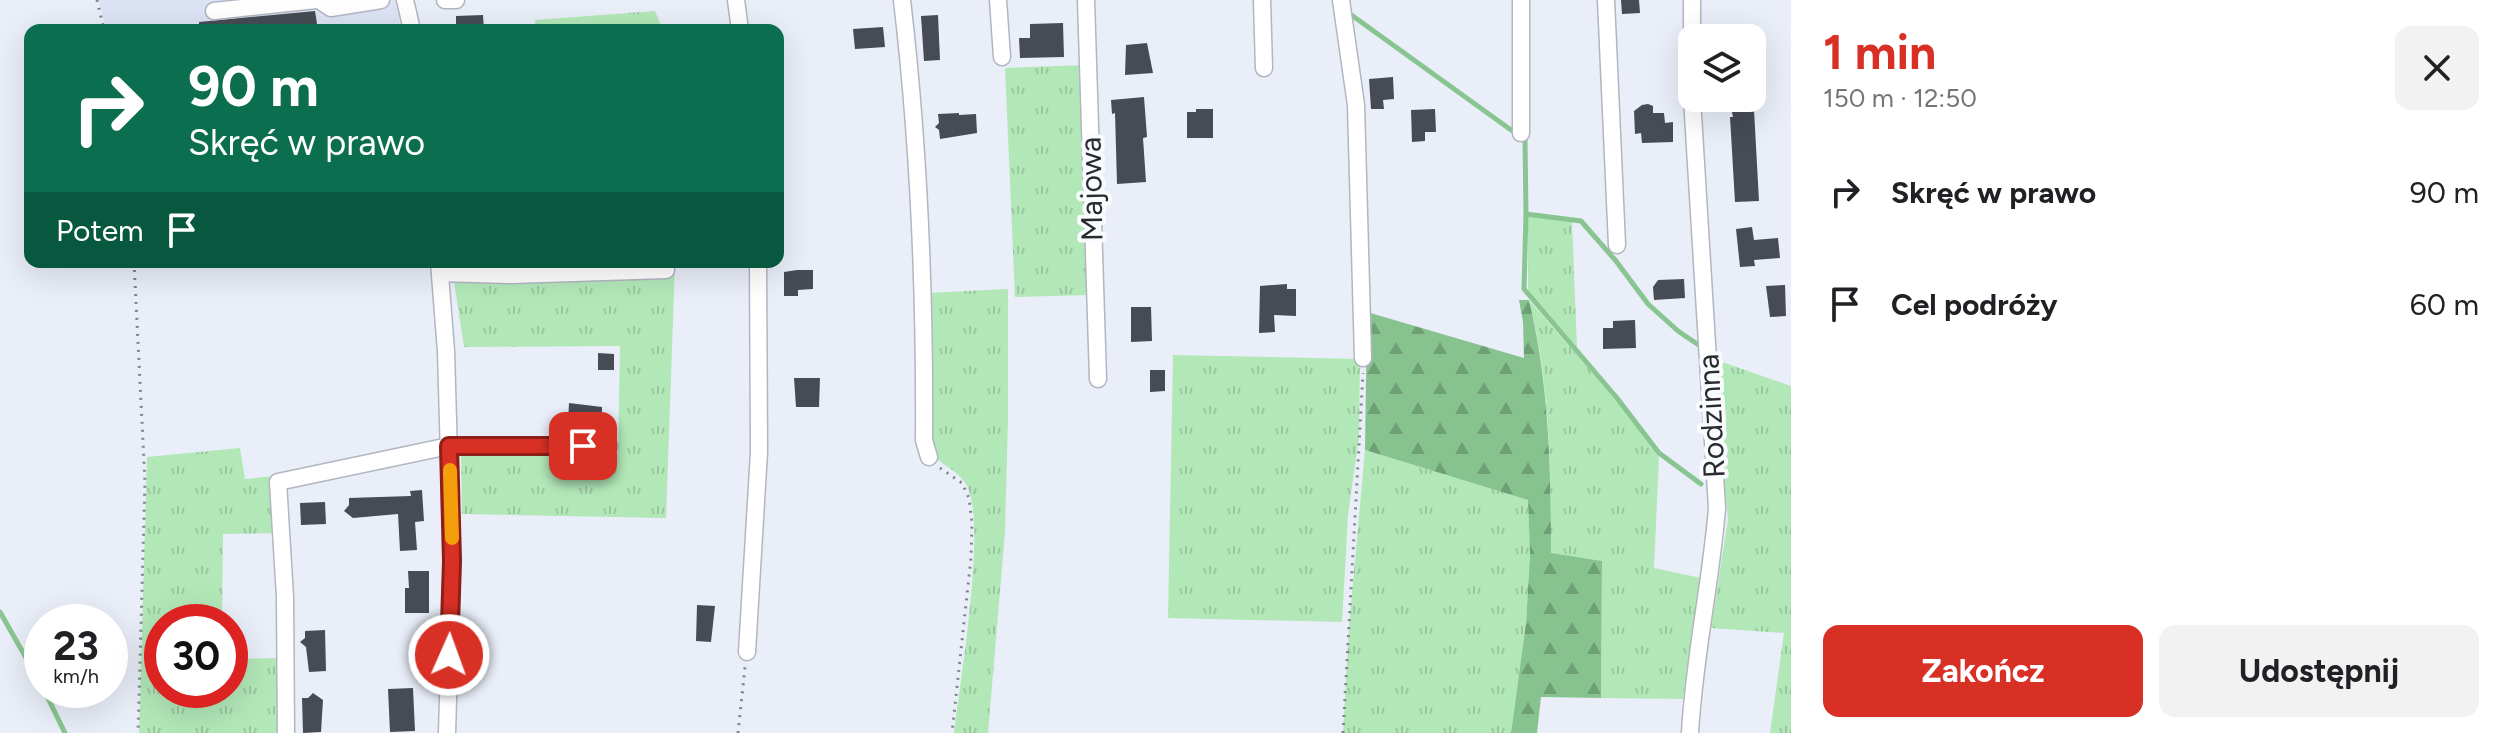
<!DOCTYPE html>
<html lang="pl">
<meta charset="utf-8">
<style>
body{margin:0;font-family:Figtree,sans-serif;background:#f2f2f2;color:#202124;height:100vh;display:flex;flex-direction:column;font-size:30px;white-space:nowrap}
*{box-sizing:border-box;margin:0}
p{font-size:26px;color:#757577}
.icon{flex:none;width:44px;height:44px;fill:none;stroke:currentColor;stroke-width:2;stroke-linecap:round;stroke-linejoin:round}
.map{position:relative;flex:1;overflow:hidden}
.panel{display:flex;flex-direction:column;background:#fff;width:720px}
.panel>*{flex:none}
.guide{position:absolute;left:24px;top:24px;width:760px;height:244px;border-radius:16px;box-shadow:0 8px 32px #0002;background:#0b6e4f;color:#fff;overflow:hidden}
.controls{position:absolute;left:1678px;top:24px;display:grid;gap:16px}
.controls a{display:grid;place-items:center;width:88px;height:88px;border-radius:16px;background:#fff;box-shadow:0 8px 32px #0002;font-size:40px}
.speed{position:absolute;left:24px;top:604px;display:flex;gap:16px;font-size:40px;font-weight:700;text-align:center}
.speed>*{display:grid;place-content:center;width:104px;height:104px;border-radius:50%;background:#fff;box-shadow:0 8px 32px #0002;line-height:1}
.speed small{font-size:20px;font-weight:400}
.speed .limit{border:12px solid #d22;background:#fff;color:#111}
.pin{position:absolute;display:grid;place-items:center;width:68px;height:68px;color:#fff;margin:-34px;border-radius:16px;box-shadow:0 4px 12px #0006}
.me{position:absolute;width:88px;margin:-44px;rotate:2deg;stroke-linejoin:round;filter:drop-shadow(0 0 6px #0008)}
.turn{display:flex;align-items:center;gap:28px;height:168px;padding:0 32px;font-size:36px}
.turn .icon{width:104px;height:104px;stroke-width:2.5}
.turn b{display:block;font-size:56px;line-height:68px}
.then{display:flex;align-items:center;height:76px;padding:0 32px;background:#0003;gap:16px;font-size:30px}
.round{display:grid;place-items:center;flex:none;width:84px;height:84px;border-radius:16px;background:#f2f2f2}
.summary{display:flex;align-items:center;justify-content:space-between;height:136px;padding:0 32px}
h1{font-size:48px;font-weight:700;line-height:60px;color:#d93025}
.button{display:flex;gap:16px;margin-top:auto;padding:16px 32px}
.button a{flex:1;height:92px;border-radius:16px;background:#d93025;color:#fff;font-size:32px;font-weight:700;line-height:92px;text-align:center}
.button a+a{background:#f2f2f2;color:#202124}
ul{padding:0;list-style:none}
li{display:flex;align-items:center;gap:24px;height:112px;padding:0 32px}
li div{flex:1}
li b{display:block;font-size:30px}
li em{font-style:normal}
main{display:flex;flex:1;min-height:0}
.map>svg:first-child{display:block}
.built{fill:#dce3f5}
.grass{fill:url(#grass-tufts)}
.forest{fill:url(#forest-firs)}
.lines{fill:none;stroke-linecap:round;stroke-linejoin:round}
.stream{stroke:#89c591;stroke-width:5}
.building{fill:#474b54}
.minor-casing{stroke:#b2b6c1;stroke-width:19}
.path{stroke:#80838a;stroke-width:3;stroke-dasharray:2 6;stroke-linecap:butt}
.minor{stroke:#fff;stroke-width:16}
.route-casing{stroke:#8d1f18;stroke-width:20}
.route{stroke:#d93025;stroke-width:14}
.slow{stroke:#f59e0b;stroke-width:14}
.labels{text-anchor:middle;dominant-baseline:central;stroke-width:8;stroke-linejoin:round;paint-order:stroke}
.street-label{font-size:30px;fill:#292b2f;stroke:#fafbfe}
</style>
<main>
<div class="map">
<svg width="1791" height="733" viewBox="0 0 1791 733">
<defs>
<pattern id="grass-tufts" width="24" height="20" patternUnits="userSpaceOnUse" patternTransform="scale(2)"><rect width="24" height="20" fill="#b2e8b8"/><path d="M3 7l-1-3M5 7V3M7 7l1-3M15 17l-1-3M17 17v-4M19 17l1-3" fill="none" stroke="#99c79e"/></pattern>
<pattern id="forest-firs" width="22" height="20" patternUnits="userSpaceOnUse" patternTransform="scale(2)"><rect width="22" height="20" fill="#87c38f"/><path d="M5 1l3.5 6h-7zM16 11l3.5 6h-7z" fill="#6e9f75"/></pattern>
</defs>
<rect width="100%" height="100%" fill="#e9eef9"/>
<path class="built" d="M99 0H395L401 30H106Z"/>
<g class="grass">
<path d="M655 11 663 30H536L535 20Z"/>
<path d="M1085 65 1091 295 1015 297 1005 68Z"/>
<path d="M1528 215 1572 221 1577 348 1528 292Z"/>
<path d="M675 265 666 518 462 514 461 450 618 454 620 346 464 347 452 269Z"/>
<path d="M1008 289V420L1005 532 988 733H954C960 682 986 529 968 488 961 471 939 465 929 450L926 293Z"/>
<path d="M1529 300 1618 402 1659 457 1654 568 1701 578 1683 699 1601 698 1602 561 1551 554C1551 468 1550 383 1529 300Z"/>
<path d="M1173 355 1360 359 1359 437 1348 515 1342 622 1168 618Z"/>
<path d="M1711 358 1791 386V733H1770L1784 633 1711 628 1728 519Z"/>
<path d="M240 448 245 479 275 476 277 533 223 534 222 622H162V690H230V659L282 658V733H139L147 457Z"/>
<path d="M1365 450 1528 500 1530 555 1526 623 1511 733H1343L1349 627Z"/>
</g>
<path class="forest" d="M1519 300H1529C1549 383 1551 468 1551 553L1602 561 1601 698 1541 697 1537 733H1511L1526 623 1530 555 1528 500 1365 450 1367 312 1524 358 1523 322Z"/>
<g class="lines">
<g class="stream">
<path d="M1349 10 1350 14 1525 140 1526 214 1581 221 1616 261 1648 304 1678 331 1703 348"/>
<path d="M1526 214 1524 289 1617 398 1659 453 1701 484"/>
<path d="M0 612 42 686"/>
<path d="M44 690 65 733"/>
</g>
</g>
<g class="building">
<path d="M1621 0H1639L1640 13 1622 14Z"/>
<path d="M315 11 318 30H199V22Z"/>
<path d="M483 15 484 30H456V16Z"/>
<path d="M938 15 940 60 924 61 921 16Z"/>
<path d="M1063 23 1064 57 1020 58 1019 38H1030V24Z"/>
<path d="M883 27 885 47 855 49 853 29Z"/>
<path d="M1147 43 1153 73 1125 75 1126 45Z"/>
<path d="M1393 77 1394 99 1383 100 1384 109H1371L1369 79Z"/>
<path d="M1144 97 1147 137 1143 138 1146 182 1117 184 1115 113 1112 114 1111 100Z"/>
<path d="M1648 104 1653 106V113H1664L1665 123 1673 122V142L1642 143 1641 133 1635 134 1634 111 1642 105Z"/>
<path d="M1196 109H1213V138H1187V112H1196Z"/>
<path d="M1435 109 1436 132H1425V141L1412 142 1411 110Z"/>
<path d="M1754 110 1759 201 1735 202 1730 117H1733L1732 112Z"/>
<path d="M959 113V115L976 114 977 133 940 139 939 130 935 127 939 123 938 114Z"/>
<path d="M1752 227 1754 240 1778 238 1780 258 1754 260 1755 266 1740 267 1736 229Z"/>
<path d="M797 270H813V289L798 290V296H784V272Z"/>
<path d="M1684 279 1685 298 1654 300 1653 287 1658 280Z"/>
<path d="M1287 284V289H1296V316L1274 315 1275 332 1259 333 1260 286Z"/>
<path d="M1785 285 1786 316 1770 317 1766 286Z"/>
<path d="M1131 307H1151L1152 341 1131 342Z"/>
<path d="M1635 320 1636 348 1603 349V328H1613V321Z"/>
<path d="M598 353 614 354V370H598Z"/>
<path d="M1150 370H1165V391L1150 392Z"/>
<path d="M794 378H820L819 407H796Z"/>
<path d="M569 403 602 407V421L568 423Z"/>
<path d="M422 490 424 521 415 522 417 550 400 551 398 514 353 518 344 511 349 505V498L411 496 410 491Z"/>
<path d="M325 502 326 524 301 525 300 503Z"/>
<path d="M408 571H429V613H405V588H409Z"/>
<path d="M697 605 715 606 711 642 696 641Z"/>
<path d="M325 630 326 671 309 672 306 647 300 642 305 638V631Z"/>
<path d="M413 688 415 731 390 732 388 689Z"/>
<path d="M313 693 323 700 321 732 303 733 302 698H308Z"/>
</g>
<g class="lines">
<defs>
<g id="minor">
<path d="M319 0 331 8 381 0"/>
<path d="M405 0 412 30"/>
<path d="M445 0H456"/>
<path d="M736 0 740 30"/>
<path d="M902 0C919 145 925 293 924 440L929 457"/>
<path d="M998 0 1002 57"/>
<path d="M1086 0 1098 379"/>
<path d="M1262 0 1264 68"/>
<path d="M1341 0 1356 105 1363 358"/>
<path d="M1606 0 1617 245"/>
<path d="M1692 0V38"/>
<path d="M214 11 316 0"/>
<path d="M1521 133V0"/>
<path d="M439 262 446 351 452 561 447 733"/>
<path d="M440 273 511 275 666 270"/>
<path d="M747 652 759 452 758 262"/>
<path d="M286 733 285 597 278 482 449 446H609"/>
<path d="M1690 733C1694 657 1711 583 1717 508L1692 98"/>
</g>
</defs>
<use href="#minor" class="minor-casing"/>
<g class="path">
<path d="M97 0 104 30"/>
<path d="M134 262 145 482 138 733"/>
<path d="M940 468 962 483 969 498 972 523 971 558 952 733"/>
<path d="M738 733 745 667"/>
<path d="M1343 733 1363 373"/>
</g>
<use href="#minor" class="minor"/>
</g>
<g class="lines">
<defs>
<path id="route" d="M449 655 452 561 449 446H583"/>
</defs>
<use href="#route" class="route-casing"/>
<use href="#route" class="route"/>
<path class="slow" d="M450 470 452 538"/>
</g>
<g class="labels">
<g class="street-label">
<text transform="translate(1091 189) rotate(-91)">Majowa</text>
<text transform="translate(1711 416) rotate(-93)">Rodzinna</text>
</g>
</g>
</svg>
<div class="controls">
<a><svg class="icon" aria-label="layers" viewBox="0 0 24 24"><path d="M12 4l9 5-9 5-9-5zM3 14l9 5 9-5"/></svg></a>
</div>
<div class="speed"><div>23<small>km/h</small></div><div class="limit">30</div></div>
<div class="pin" style="left:583px;top:446px;background:#d93025"><svg class="icon" aria-label="arrive" viewBox="0 0 24 24"><path d="M6 21V4h12l-3 4 3 4H6"/></svg></div>
<svg class="me" style="left:449px;top:655px" viewBox="-20 -20 40 40"><circle r="17" fill="#d93025" stroke="#fff" stroke-width="3"/><path d="M0-11L8 9 0 5-8 9z" fill="#fff"/></svg>
<div class="guide">
<div class="turn"><svg class="icon" aria-label="right" viewBox="0 0 24 24"><path d="M7 20v-9h11M14 6l5 5-5 5"/></svg><div><b>90 m</b>Skręć w prawo</div></div>
<div class="then">Potem<svg class="icon" aria-label="arrive" viewBox="0 0 24 24"><path d="M6 21V4h12l-3 4 3 4H6"/></svg></div>
</div>
</div>
<section class="panel">
<div class="summary"><div><h1>1 min</h1><p>150 m · 12:50</p></div><a class="round"><svg class="icon" aria-label="close" viewBox="0 0 24 24"><path d="M6 6l12 12M18 6L6 18"/></svg></a></div>
<ul>
<li><svg class="icon" aria-label="right" viewBox="0 0 24 24"><path d="M7 20v-9h11M14 6l5 5-5 5"/></svg><div><b>Skręć w prawo</b></div><em>90 m</em></li>
<li><svg class="icon" aria-label="arrive" viewBox="0 0 24 24"><path d="M6 21V4h12l-3 4 3 4H6"/></svg><div><b>Cel podróży</b></div><em>60 m</em></li>
</ul>
<div class="button"><a>Zakończ</a><a>Udostępnij</a></div>
</section>
</main>
